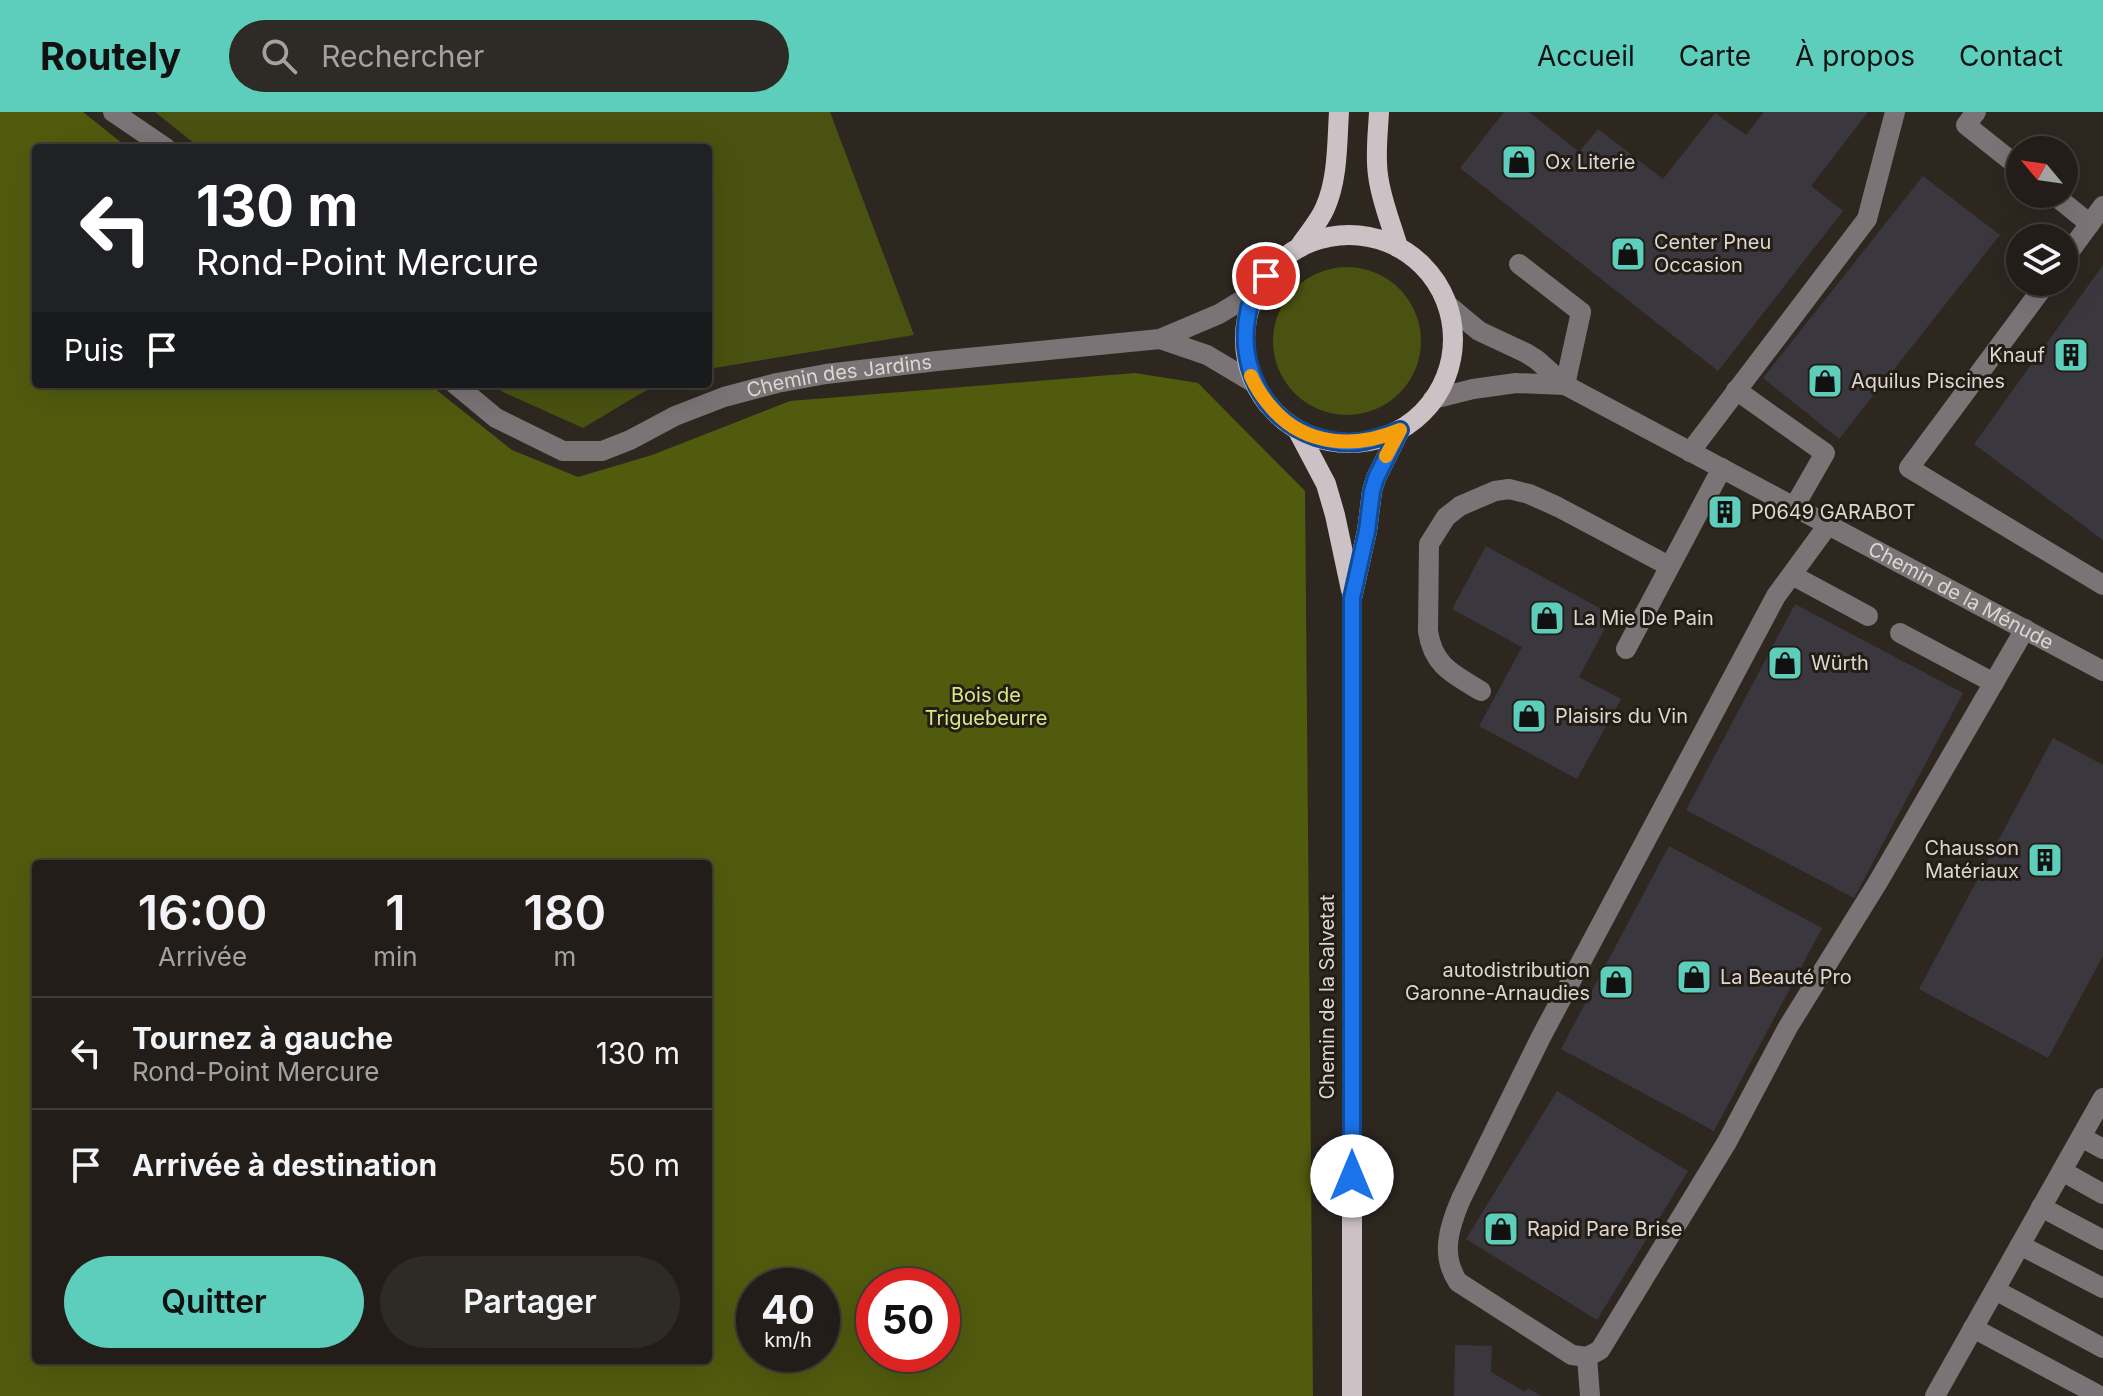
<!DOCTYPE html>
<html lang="fr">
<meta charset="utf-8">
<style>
body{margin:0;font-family:Inter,sans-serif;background:#2e2a25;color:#f1f3f6;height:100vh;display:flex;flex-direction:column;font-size:30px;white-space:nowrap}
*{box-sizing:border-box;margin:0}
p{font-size:26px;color:#a2a2a2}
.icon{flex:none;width:44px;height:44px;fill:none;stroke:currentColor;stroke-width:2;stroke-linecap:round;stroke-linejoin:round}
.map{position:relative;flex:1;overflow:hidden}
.drawer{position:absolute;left:32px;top:748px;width:680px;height:504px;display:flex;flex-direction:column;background:#221d18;border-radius:8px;box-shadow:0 8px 32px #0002,0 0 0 2px #3f3b37}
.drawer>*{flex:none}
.banner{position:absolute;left:32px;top:32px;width:680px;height:244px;border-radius:8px;box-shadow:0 8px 32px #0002,0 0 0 2px #3f3b37;background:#202124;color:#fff;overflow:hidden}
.needle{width:52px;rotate:299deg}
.buttons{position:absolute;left:2006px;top:24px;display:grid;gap:16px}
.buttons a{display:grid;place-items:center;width:72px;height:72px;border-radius:50%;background:#221d18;box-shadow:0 8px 32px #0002,0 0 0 2px #3f3b37;font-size:40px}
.speed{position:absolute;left:736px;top:1156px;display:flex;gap:16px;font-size:40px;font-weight:700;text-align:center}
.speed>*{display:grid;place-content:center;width:104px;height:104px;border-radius:50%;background:#221d18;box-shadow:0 8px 32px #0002,0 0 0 2px #3f3b37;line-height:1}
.speed small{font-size:20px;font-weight:400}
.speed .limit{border:12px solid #d22;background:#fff;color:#111}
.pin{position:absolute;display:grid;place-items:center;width:68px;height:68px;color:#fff;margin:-34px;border:4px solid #fff;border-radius:50%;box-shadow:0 2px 8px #0007}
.me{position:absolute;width:88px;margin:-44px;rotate:0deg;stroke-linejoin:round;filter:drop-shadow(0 0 6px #0008)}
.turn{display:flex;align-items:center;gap:28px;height:168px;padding:0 32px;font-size:36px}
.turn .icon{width:104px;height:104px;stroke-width:2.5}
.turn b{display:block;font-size:56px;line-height:68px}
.then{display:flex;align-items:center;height:76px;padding:0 32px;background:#0003;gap:16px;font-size:30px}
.eta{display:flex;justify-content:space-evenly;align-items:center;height:136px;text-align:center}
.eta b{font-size:48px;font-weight:600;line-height:56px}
.cta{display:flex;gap:16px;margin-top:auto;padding:16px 32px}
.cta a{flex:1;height:92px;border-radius:48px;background:#5ccebb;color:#111;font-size:32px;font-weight:600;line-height:92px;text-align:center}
.cta a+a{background:#2e2a25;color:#f1f3f6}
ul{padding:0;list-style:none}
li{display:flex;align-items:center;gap:24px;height:112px;padding:0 32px;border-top:2px solid #3f3b37}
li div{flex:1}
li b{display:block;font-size:30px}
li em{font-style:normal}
header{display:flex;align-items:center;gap:48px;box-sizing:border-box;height:112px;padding:0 40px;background:#5ccebb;color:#111}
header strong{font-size:38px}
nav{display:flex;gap:44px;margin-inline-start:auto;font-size:28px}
.search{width:560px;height:72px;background:#2e2a25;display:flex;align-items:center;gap:20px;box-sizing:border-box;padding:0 28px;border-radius:44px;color:#a2a2a2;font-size:30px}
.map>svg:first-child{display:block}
.green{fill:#495210}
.forest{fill:#515b0e;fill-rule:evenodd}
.building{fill:#3b373f}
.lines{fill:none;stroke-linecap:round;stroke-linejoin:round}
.minor{stroke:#7a7477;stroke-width:20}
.major{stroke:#ccc2c6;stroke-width:20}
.route-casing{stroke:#114b97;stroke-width:20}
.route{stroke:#1a73e8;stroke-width:14}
.slow{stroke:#f59e0b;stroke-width:14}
.labels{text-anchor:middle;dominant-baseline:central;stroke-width:6;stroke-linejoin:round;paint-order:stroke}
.poi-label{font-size:20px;fill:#dcd7d3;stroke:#241d16;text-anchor:start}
.street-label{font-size:20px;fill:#dcd7d3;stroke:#241d16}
.park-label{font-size:20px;fill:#d8ea86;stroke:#241d16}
</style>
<header>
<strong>Routely</strong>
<div class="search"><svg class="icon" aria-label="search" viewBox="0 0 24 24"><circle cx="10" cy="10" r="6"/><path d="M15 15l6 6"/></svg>Rechercher</div>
<nav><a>Accueil</a><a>Carte</a><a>À propos</a><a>Contact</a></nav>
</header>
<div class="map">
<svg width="2103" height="1284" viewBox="0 0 2103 1284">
<rect width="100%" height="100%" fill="#2d2720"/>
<g class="green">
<path d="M155 0H830L914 223 708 257V36H200Z"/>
<circle cx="1347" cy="229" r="74"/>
<path d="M493 272H664L645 279 583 316 503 280Z"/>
</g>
<path class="forest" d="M0 0H83L128 36H36V272H429L512 338 578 365 652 343 790 289 1135 261 1198 271 1305 379 1313 1284H0ZM36 752H708V1248H36ZM754 1174H822V1242H754ZM874 1174H942V1242H874Z"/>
<g class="building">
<path d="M1504 0H1529L1579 40 1598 17 1663 67 1715 1 1746 23 1764 0H1868L1811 74 1843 99 1718 259 1460 56Z"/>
<path d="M1923 64 2000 123 1839 327 1763 266Z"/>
<path d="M2103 153V428L1974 332Z"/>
<path d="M1719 389 1738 399 1731 411 1713 401Z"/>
<path d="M1486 434 1612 503 1579 565 1621 587 1577 667 1479 614 1522 535 1452 497Z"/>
<path d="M1795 492 1963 581 1854 786 1686 698Z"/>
<path d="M2053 626 2103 653V844L2048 946 1919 877Z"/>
<path d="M1669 734 1822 816 1714 1019 1561 937Z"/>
<path d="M1557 979 1688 1059 1597 1208 1466 1127Z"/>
<path d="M1455 1233 1492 1234 1491 1260 1525 1280 1528 1276 1541 1284H1454Z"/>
</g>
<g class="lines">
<g class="minor">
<path d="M113 0 166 36"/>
<path d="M1976 0 1966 13 2020 56"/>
<path d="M2053 82 2090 112"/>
<path d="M2064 147 2103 94"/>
<path d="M1519 152 1581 200 1565 273"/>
<path d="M2047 170 1909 356 2103 473"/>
<path id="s1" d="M1449 194 1479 219 1526 241 1537 248 1565 273 2103 559"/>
<path d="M1160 227 1207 243 1254 271"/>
<path id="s2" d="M455 272 496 306 563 339H602L630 328 675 304 724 285 777 271 826 262 937 249 1160 227 1219 202 1257 179"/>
<path d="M1736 278 1825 341 1794 395"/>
<path d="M1433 287 1473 277 1516 271 1565 273"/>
<path d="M1690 340 1867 107 1895 0"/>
<path d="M1828 413 1776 484 1541 925 1461 1087C1449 1115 1440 1143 1458 1170L1572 1243 1587 1245 1600 1238 1727 1030 1788 915 1878 770 2025 517"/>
<path d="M1792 463 1868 504"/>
<path d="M1900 521 1994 571"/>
<path d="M1626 537 1722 356"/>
<path d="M1481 579C1453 562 1433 554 1428 519L1429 432 1446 405 1460 394 1495 379 1509 377 1529 382 1558 395 1669 454"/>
<path d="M2081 1025 2103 1037"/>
<path d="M2062 1059 2103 1082"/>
<path d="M2041 1095 2103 1128"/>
<path d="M2020 1133 2103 1176"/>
<path d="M1995 1178 2103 1236"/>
<path d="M1973 1216 2100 1284"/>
<path d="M1587 1245 1590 1284"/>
<path d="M1935 1284 2103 986"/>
</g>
<g class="major">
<path d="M1379 0C1378 21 1375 42 1378 63 1381 88 1391 111 1398 135"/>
<circle cx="1349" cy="227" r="104"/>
<path d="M1300 134C1308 122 1319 110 1325 96 1338 67 1337 31 1339 0"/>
<path d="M1297 317 1326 372 1335 403 1351 478"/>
<path d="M1352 1284V486L1367 419 1372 379 1376 366 1400 318"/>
</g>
</g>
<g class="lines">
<defs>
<path id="route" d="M1266 164C1260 174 1252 185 1249 196 1236 250 1261 307 1316 325 1329 329 1344 332 1358 330 1371 329 1387 323 1400 318L1376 366 1372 379 1367 419 1352 486V1064"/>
</defs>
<use href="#route" class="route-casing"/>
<use href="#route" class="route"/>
<path class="slow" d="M1251 264C1256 276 1263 286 1272 296 1304 334 1355 337 1400 318L1386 344"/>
</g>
<defs>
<symbol id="shop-square" viewBox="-11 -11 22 22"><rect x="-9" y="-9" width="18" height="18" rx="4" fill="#5ccebb" stroke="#241d16"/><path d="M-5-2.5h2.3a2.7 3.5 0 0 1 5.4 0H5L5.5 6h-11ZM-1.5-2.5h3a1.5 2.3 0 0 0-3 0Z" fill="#111"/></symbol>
<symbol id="building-square" viewBox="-11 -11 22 22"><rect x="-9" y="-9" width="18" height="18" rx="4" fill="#5ccebb" stroke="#241d16"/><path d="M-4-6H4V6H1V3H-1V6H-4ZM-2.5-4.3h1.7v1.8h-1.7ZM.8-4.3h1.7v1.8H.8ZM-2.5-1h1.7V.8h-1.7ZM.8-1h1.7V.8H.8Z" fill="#111"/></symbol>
</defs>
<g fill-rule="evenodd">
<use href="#shop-square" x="1499" y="30" width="40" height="40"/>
<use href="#shop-square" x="1608" y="122" width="40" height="40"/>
<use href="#building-square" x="2051" y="223" width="40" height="40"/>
<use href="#shop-square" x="1805" y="249" width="40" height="40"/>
<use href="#building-square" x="1705" y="380" width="40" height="40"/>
<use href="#shop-square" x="1527" y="486" width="40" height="40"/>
<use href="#shop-square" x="1765" y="531" width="40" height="40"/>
<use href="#shop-square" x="1509" y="584" width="40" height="40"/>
<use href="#building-square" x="2025" y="728" width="40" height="40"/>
<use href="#shop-square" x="1674" y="845" width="40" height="40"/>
<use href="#shop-square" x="1596" y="850" width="40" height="40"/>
<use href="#shop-square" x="1481" y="1097" width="40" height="40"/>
</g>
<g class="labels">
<g class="poi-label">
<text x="1545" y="50">Ox Literie</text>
<text x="1654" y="130">Center Pneu<tspan x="1654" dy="23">Occasion</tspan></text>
<text x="2045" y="243" text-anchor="end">Knauf</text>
<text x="1851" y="269">Aquilus Piscines</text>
<text x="1751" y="400">P0649 GARABOT</text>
<text x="1573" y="506">La Mie De Pain</text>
<text x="1811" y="551">Würth</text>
<text x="1555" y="604">Plaisirs du Vin</text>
<text x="2019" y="736" text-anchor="end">Chausson<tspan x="2019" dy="23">Matériaux</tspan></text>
<text x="1590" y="858" text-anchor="end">autodistribution<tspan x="1590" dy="23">Garonne-Arnaudies</tspan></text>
<text x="1720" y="865">La Beauté Pro</text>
<text x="1527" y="1117">Rapid Pare Brise</text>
</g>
<g class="street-label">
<text stroke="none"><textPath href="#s2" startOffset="418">Chemin des Jardins</textPath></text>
<text stroke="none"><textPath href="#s1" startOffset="590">Chemin de la Ménude</textPath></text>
<text transform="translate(1327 885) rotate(-90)">Chemin de la Salvetat</text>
</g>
<g class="park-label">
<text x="986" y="583">Bois de<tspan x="986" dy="23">Triguebeurre</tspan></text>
</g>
</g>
</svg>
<div class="buttons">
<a><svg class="needle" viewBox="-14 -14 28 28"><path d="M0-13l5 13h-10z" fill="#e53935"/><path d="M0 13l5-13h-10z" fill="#a2a2a2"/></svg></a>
<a><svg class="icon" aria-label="layers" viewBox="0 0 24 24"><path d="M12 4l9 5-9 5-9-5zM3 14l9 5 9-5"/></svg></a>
</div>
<div class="speed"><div>40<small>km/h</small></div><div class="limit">50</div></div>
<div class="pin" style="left:1266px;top:164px;background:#d93025"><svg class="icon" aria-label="arrive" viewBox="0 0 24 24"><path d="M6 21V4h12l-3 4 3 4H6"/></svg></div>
<svg class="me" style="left:1352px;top:1064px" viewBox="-20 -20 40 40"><circle r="19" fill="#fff"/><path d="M0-13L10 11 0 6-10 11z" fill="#1a73e8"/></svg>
<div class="banner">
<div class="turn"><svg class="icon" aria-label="left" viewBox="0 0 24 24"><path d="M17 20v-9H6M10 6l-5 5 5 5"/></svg><div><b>130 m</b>Rond-Point Mercure</div></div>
<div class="then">Puis<svg class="icon" aria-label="arrive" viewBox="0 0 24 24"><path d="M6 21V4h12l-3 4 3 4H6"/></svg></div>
</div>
<section class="drawer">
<div class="eta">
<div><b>16:00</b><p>Arrivée</p></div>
<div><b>1</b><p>min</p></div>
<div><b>180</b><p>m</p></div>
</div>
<ul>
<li><svg class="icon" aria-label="left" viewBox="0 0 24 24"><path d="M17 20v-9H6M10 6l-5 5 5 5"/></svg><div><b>Tournez à gauche</b><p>Rond-Point Mercure</p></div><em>130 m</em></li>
<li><svg class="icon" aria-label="arrive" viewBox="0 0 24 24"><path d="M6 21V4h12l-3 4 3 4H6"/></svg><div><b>Arrivée à destination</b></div><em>50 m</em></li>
</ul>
<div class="cta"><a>Quitter</a><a>Partager</a></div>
</section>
</div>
